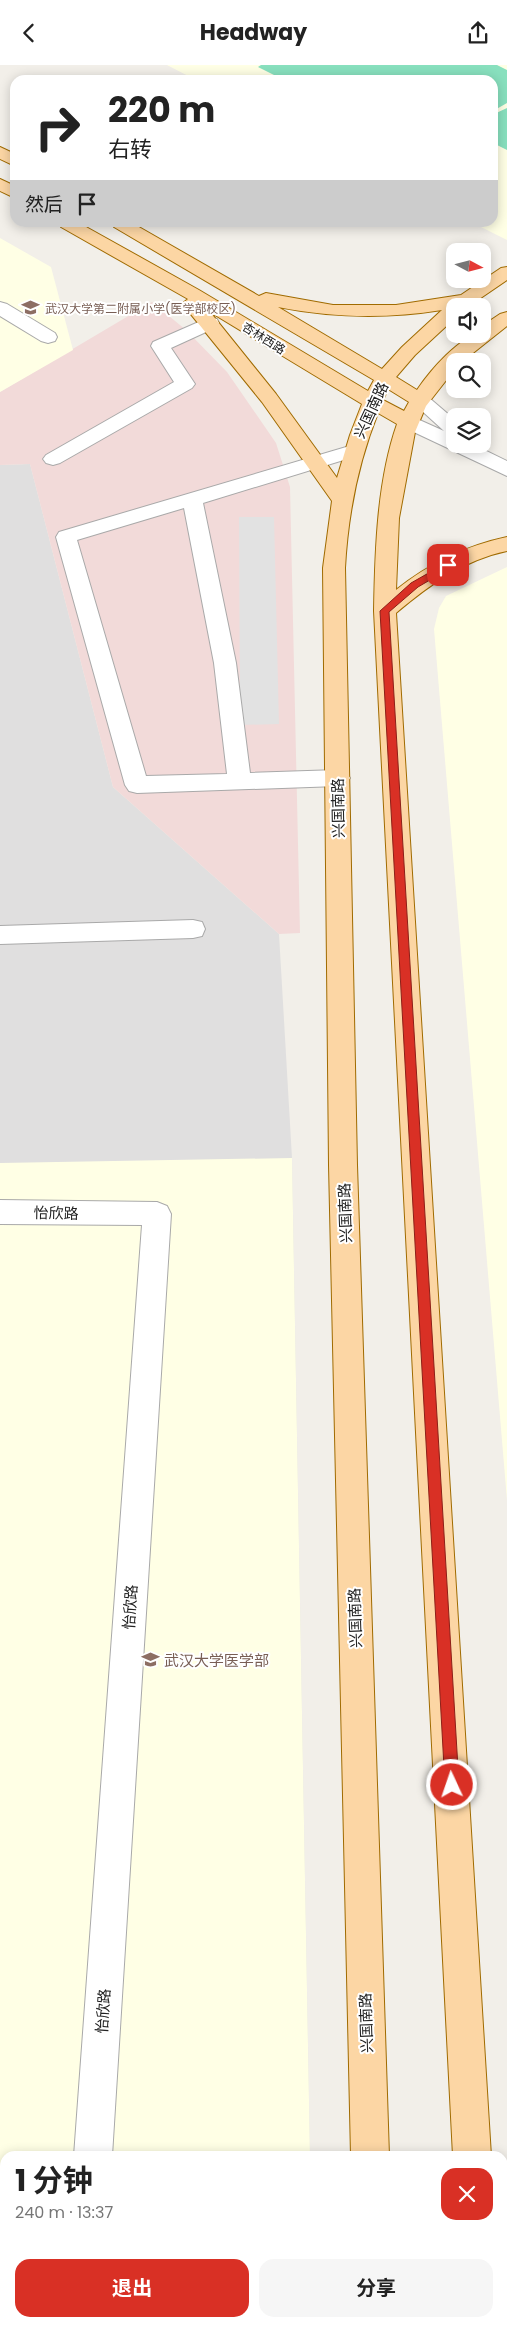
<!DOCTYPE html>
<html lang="zh">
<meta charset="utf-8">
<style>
body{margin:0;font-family:Poppins,"Noto Sans SC",sans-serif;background:#f6f6f6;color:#222;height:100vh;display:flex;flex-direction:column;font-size:19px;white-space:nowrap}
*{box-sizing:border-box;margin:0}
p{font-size:16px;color:#767676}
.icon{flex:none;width:28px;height:28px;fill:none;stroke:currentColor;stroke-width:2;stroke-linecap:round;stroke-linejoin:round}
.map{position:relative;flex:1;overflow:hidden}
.sheet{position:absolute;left:0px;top:2086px;width:508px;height:176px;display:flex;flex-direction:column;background:#fff;border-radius:15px 15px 0 0;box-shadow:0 2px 12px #0003}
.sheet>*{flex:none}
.banner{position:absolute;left:10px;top:10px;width:488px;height:152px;border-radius:15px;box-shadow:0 2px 12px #0003;background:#fff;color:#222;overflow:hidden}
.needle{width:32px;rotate:97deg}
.tools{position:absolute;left:446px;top:178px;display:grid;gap:10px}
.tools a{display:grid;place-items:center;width:45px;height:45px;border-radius:10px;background:#fff;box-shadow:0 2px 12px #0003;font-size:25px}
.pin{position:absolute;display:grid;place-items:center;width:42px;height:42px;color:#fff;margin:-21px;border-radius:10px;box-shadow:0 2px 8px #0006}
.me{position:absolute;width:55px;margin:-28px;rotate:357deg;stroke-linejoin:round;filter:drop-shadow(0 0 4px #0008)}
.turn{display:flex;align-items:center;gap:18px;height:105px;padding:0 15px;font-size:22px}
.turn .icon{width:65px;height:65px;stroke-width:2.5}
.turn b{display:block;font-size:35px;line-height:42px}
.then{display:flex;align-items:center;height:48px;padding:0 15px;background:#0003;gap:10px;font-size:19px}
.round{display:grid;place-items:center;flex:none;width:52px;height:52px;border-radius:15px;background:#f6f6f6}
.headline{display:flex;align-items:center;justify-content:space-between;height:85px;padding:0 15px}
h1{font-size:30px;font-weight:700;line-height:38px}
.cta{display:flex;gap:10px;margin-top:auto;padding:10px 15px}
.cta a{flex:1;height:58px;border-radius:15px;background:#d93025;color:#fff;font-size:20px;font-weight:700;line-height:58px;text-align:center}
.cta a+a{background:#f6f6f6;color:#222}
header{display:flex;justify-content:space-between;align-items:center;height:65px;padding:0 15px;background:#fff;font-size:22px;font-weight:700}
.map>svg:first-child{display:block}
.residential{fill:#e0dfdf}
.commercial{fill:#f2dad9}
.education{fill:#ffffe5}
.pitch{fill:#88e0be}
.parking{fill:#e2e2e2}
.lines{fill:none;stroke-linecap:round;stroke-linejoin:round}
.minor-casing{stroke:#a9a9a9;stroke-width:2}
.major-casing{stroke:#a06b00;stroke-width:2}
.minor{fill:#fff;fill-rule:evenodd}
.major{fill:#fcd6a4;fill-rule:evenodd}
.route{fill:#d93025;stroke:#8d1f18}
.labels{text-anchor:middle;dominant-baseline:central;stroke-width:4;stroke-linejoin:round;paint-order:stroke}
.far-education-label{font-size:12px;fill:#785e54;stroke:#fff;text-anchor:start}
.far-street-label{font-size:12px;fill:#222;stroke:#fff}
.street-label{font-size:15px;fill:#222;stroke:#fff}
.education-label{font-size:15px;fill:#785e54;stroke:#fff;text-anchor:start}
</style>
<header><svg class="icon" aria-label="back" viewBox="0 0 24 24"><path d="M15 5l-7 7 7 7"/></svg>Headway<svg class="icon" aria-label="share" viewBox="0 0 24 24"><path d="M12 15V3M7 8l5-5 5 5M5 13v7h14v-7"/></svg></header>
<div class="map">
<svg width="507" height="2262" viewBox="0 0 507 2262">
<rect width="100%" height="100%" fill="#f2efe9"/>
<path class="residential" d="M30 399 113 722 279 869 292 1093 310 2091H5L0 2197V400Z"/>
<path class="commercial" d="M152 237 186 265 227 307 276 378 290 422 300 868 279 869 113 722 30 399 0 400V327Z"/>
<g class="education">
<path d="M167 0H507V175L473 158H492V15H196Z"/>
<path d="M0 173 51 202 73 285 0 327Z"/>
<path d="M507 502V1435L434 564 439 543 446 531Z"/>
<path d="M292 1093 310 2091H5V2258H312V2262H0V1098Z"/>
</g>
<g class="pitch">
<path d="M261 0H497L507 5V38L493 46 492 15H284L258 2Z"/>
<path d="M507 43V85L493 78 492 50Z"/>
</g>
<path class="parking" d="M239 452H274L279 659 240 660Z"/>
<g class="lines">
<defs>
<g id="minor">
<path d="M0 237 7 239 55 268 57 272 55 276 48 278 41 276 0 251Z"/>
<path d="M210 252 217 254 219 258 217 262 171 283 195 319 192 323 60 398 53 400 46 398 43 394 46 390 174 317 151 281 153 277Z"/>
<path d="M420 329 427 331 455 355V379H472L507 396V411L401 361 398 357 401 353 408 351 415 353 444 366 410 335 413 331Z"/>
<path d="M353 380 360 382 363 386 360 390 203 438 236 598 250 708 338 705 346 707 350 713 346 719 338 721 137 728 129 726 125 720 56 472 59 467ZM184 443 214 598 227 709 146 711 77 475Z"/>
<path d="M193 855 202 857 205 864 202 871 193 873 0 879V861Z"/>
<path d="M0 1135 157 1137 167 1141 171 1149 112 2091H74L142 1160 0 1159Z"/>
<path d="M65 2258H103L102 2262H64Z"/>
</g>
<g id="major">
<path d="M0 82 15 89V101L0 94Z"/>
<path d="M0 114 15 121V133L0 126Z"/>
<path d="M58 158H79L199 225 368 326 374 315 114 162 111 158H132L259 231 266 228 333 240H396L461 230 501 203 507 202V215L469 241H455V253L415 290 396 312 417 325C429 307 461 269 482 269V261L500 249 507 247V261L463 296H455V304L426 341 415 367 399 453 396 525C430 498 465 481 507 472V486C464 495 429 520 396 548L491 2091H453L374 546C375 486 377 416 397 359L378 348C358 398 348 449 345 503L357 1100 389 2091H351L329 1100 323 503 332 436 262 337 185 242 183 238 188 234 61 162ZM278 242C334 253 386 254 442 245L402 282 382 304ZM210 247 362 339 350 370 337 413 276 329ZM388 324 409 337 404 346 383 335Z"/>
<rect x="356" y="2258" width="38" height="4"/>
<rect x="462" y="2258" width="38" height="4"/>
</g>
</defs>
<use href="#minor" class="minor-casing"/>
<use href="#major" class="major-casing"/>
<use href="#minor" class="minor"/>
<use href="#major" class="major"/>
</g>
<path class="route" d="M448 497 452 498V502L418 522 389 547 459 1720 457 1725 452 1727 447 1725 445 1720 380 546 411 518Z"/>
<defs>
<symbol id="school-bare" viewBox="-9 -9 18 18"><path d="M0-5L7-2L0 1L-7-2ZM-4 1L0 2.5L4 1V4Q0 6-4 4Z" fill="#8d6e63" stroke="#fff" stroke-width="2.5" paint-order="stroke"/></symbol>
<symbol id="university-bare" viewBox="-9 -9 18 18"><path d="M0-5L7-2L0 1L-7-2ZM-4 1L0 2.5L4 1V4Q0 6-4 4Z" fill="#8d6e63" stroke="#fff" stroke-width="2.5" paint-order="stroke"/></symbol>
</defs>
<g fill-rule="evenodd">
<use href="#school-bare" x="18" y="230" width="25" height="25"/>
<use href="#university-bare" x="138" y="1582" width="25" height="25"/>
</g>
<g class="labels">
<g class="far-education-label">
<text x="45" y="243">武汉大学第二附属小学(医学部校区)</text>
</g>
<g class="far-street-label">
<text transform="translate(264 273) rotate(32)">杏林西路</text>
</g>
<g class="street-label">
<text transform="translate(371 345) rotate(-65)">兴国南路</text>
<text transform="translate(338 743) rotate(-91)">兴国南路</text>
<text transform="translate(56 1148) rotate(1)">怡欣路</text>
<text transform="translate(345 1148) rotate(-92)">兴国南路</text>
<text transform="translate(130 1542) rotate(-86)">怡欣路</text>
<text transform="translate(355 1553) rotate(-92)">兴国南路</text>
<text transform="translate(103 1946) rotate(-86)">怡欣路</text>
<text transform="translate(366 1958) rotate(-92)">兴国南路</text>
</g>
<g class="education-label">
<text x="164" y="1595">武汉大学医学部</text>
</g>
</g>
</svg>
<div class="tools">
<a><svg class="needle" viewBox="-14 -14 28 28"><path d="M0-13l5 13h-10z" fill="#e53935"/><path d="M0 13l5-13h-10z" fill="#767676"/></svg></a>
<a><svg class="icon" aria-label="sound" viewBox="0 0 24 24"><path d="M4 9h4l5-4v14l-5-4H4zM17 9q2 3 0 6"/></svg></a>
<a><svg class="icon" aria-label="search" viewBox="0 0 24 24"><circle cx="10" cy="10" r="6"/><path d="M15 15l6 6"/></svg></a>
<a><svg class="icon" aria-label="layers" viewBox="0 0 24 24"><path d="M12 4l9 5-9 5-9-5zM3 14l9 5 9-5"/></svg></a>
</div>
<div class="pin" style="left:448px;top:500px;background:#d93025"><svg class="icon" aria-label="arrive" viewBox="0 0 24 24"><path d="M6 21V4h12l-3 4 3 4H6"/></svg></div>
<svg class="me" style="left:452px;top:1720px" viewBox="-20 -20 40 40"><circle r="17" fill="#d93025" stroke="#fff" stroke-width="3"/><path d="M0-11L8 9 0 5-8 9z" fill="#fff"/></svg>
<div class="banner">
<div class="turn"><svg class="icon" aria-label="right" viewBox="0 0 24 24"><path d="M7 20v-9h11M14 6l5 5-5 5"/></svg><div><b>220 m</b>右转</div></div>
<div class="then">然后<svg class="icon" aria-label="arrive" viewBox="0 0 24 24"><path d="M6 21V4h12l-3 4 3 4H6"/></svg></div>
</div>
<section class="sheet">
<div class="headline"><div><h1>1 分钟</h1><p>240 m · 13:37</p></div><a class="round" style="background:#d93025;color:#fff"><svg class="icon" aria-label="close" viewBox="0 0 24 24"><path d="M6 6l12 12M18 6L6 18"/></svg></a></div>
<div class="cta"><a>退出</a><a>分享</a></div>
</section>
</div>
